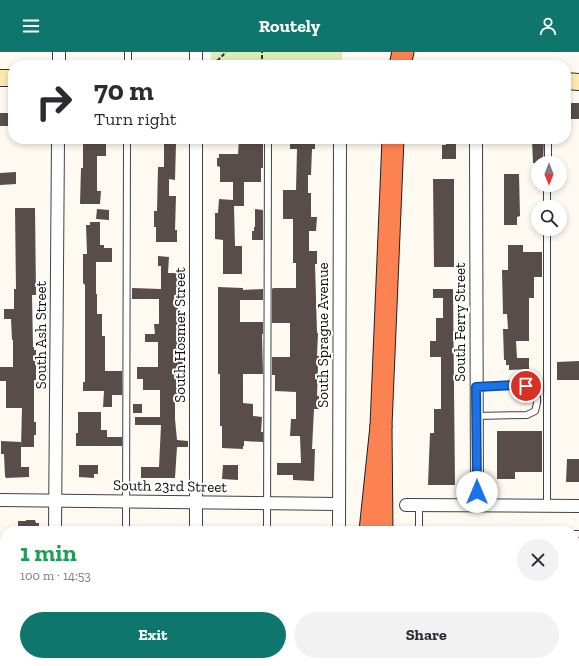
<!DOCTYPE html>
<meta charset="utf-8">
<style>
body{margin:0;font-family:"Zilla Slab",serif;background:#f2f2f3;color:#2b2b33;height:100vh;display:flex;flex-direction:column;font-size:15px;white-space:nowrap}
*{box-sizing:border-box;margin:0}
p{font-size:13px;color:#7c7c81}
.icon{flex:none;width:22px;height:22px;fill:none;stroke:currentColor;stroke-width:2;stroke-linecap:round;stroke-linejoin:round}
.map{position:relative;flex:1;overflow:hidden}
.drawer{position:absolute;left:0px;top:474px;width:579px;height:140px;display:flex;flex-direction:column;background:#fff;border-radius:16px 16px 0 0;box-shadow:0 2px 6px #0003}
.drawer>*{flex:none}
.hud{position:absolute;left:8px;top:8px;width:563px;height:84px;border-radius:16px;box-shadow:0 2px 6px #0003;background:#fff;color:#2b2b33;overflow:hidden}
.needle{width:26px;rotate:180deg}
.buttons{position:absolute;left:531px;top:104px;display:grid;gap:8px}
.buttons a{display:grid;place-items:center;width:36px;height:36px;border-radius:50%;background:#fff;box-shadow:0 2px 6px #0003;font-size:20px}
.pin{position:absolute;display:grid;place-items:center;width:34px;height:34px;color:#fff;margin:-17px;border:2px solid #fff;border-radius:50%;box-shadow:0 1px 4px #0007}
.me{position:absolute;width:44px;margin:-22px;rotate:0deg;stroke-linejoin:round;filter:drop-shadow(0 0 3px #0008)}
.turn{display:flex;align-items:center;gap:14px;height:84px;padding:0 20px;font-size:18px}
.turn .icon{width:52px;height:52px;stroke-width:2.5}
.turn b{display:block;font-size:28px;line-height:34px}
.round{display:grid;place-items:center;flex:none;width:42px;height:42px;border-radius:21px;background:#f2f2f3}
.headline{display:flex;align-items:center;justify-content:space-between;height:68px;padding:0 20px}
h1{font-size:24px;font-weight:800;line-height:30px;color:#1e9e55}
.action{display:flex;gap:8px;margin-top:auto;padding:8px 20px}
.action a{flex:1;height:46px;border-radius:24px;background:#0f766e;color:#fff;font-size:16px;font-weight:800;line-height:46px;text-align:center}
.action a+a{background:#f2f2f3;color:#2b2b33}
header{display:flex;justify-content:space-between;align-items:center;height:52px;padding:0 20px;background:#0f766e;color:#fff;font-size:18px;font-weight:800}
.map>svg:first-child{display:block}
.green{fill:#dcecb7}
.building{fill:#584d4a}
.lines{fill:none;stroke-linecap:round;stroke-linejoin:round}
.lane-casing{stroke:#424242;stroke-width:8}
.street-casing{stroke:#424242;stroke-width:14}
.secondary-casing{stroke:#313131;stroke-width:18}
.highway-casing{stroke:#202020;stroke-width:23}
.path{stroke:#313131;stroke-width:2;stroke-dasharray:4 2;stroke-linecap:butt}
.lane{stroke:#fff;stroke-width:6}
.street{stroke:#fff;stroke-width:12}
.secondary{stroke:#ffe8ac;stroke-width:16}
.highway{stroke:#fc8351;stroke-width:21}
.route-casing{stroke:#114b97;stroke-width:10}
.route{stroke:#1a73e8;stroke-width:7}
.labels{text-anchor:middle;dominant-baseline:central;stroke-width:4;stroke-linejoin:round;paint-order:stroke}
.street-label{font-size:15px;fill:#0f0f0f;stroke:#fff}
</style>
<header><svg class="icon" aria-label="menu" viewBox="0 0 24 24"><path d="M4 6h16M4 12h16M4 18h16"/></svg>Routely<svg class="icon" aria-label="person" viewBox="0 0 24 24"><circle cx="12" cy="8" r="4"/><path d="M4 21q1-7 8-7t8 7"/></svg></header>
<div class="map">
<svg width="579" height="614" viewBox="0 0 579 614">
<rect width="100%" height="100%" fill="#fffaf1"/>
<rect class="green" x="211" y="0" width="131" height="13"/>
<g class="building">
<path d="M570 51H579V67H566V56H570Z"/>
<rect x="0" y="61" width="13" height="13"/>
<path d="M239 87H263V116H261V130H244V154H234L235 194H242V222H223V188L215 187V161H218L219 147 233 148V130H220V115L217 114V106H219V102H238Z"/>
<path d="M290 87H315V97H312L311 123H308V141H311V165H317L316 179H309V199H317V212H315L317 281H318L317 304H319V314H318L317 344H319V357H314L312 397H315L314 429 293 428V423H277V411H301L300 384H290L291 367H296V340L275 339V323H272V305H290V271H272V237L273 236H296V211H293V167H283V138H296L297 97H290Z"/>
<path d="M446 87H456V107H442V93H446Z"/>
<path d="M532 88H544L543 111H533Z"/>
<path d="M83 90H106V104H97V139H101L100 152H80L81 116H83Z"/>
<path d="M164 92H176L175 128 169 127V144H176L175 178H177V190H156V175H154V159H157L158 115H164Z"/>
<path d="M16 120V132L0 133V121Z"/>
<path d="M504 122H519L520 164 517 165V173H504Z"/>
<path d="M433 127H454V215H434Z"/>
<path d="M15 156H35L36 243H32L33 295H34V298H36V328H34V370H36V383H34V395H21L22 356H6V329H0V315H13V288H12L11 267H4V257H14V237H16Z"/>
<path d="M97 157 109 158V168L96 167Z"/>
<path d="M255 157 263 158V188H252V179H254V175H255Z"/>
<path d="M90 170H100V193H104V196H112V210H96V242H97V262H102V284H105V319H122V343H112V355H103L104 339H83V330H85V233L83 231V202H87L86 173H90Z"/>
<path d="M508 193H523V200H542V225H534V246H529V289H516L517 306H529V317L509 318V313H506V308H504L503 277H508L507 262H503L502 218H508Z"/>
<path d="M158 204 169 205 168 221H178V225H181V255H178L179 271H180V308L183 309 182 350 175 351V367L177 388 188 389V395H177L175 426H141V415H159L161 373H135V365H160V338H143V327H137V315H158V290H145V282H155L154 272H159V247H132V236L161 237V214H158Z"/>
<path d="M218 235 243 236V238L263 237V248H240V270H263V282H262L263 322H243V351L253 352V364L262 365 261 380H263V390L244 389V394H243V397L222 396V374H220V322H218Z"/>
<path d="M433 237H453L455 433H428L430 381H434V357H441V305H430V289H436V266H443V246H433Z"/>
<path d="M579 309V328H557V310Z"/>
<rect x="133" y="352" width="9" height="9"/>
<path d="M78 360H101V378H107V385H122V394H76V381H78Z"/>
<path d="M497 379H542V420H515V427H497Z"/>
<path d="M1 389 21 390V415H29V425L6 426 5 424 4 402H1Z"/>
<path d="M567 407H579V430H566Z"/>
<path d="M79 413H98V422H94V426L79 425Z"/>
<path d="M223 413H238V428L222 427Z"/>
<path d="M26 468H35L36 471H39V479H18V469H26Z"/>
</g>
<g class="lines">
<defs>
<g id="lane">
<path d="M128 13V0"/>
<path d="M548 111V87"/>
<path d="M547 155V133"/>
<path d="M476 335C488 334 529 329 535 340 539 346 537 353 535 359L527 363 476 364"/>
<path d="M419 453V479"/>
<path d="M547 454V177"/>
<path d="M126 479 127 87"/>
<path d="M267 479 268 87"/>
<path d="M574 482H579"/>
<path d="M419 609V614"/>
<path d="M499 609V614"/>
<path d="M125 614V609"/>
<path d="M266 614V609"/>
</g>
<g id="street">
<path d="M59 13V0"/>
<path d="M196 13V0"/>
<path d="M476 87 477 453"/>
<path d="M0 448 339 452"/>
<path d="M406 453 579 454"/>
<path d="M55 479 58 87"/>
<path d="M196 479V87"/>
<path d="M339 479 340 87"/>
<path d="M54 614V609"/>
<path d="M195 614V609"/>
<path d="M338 614V609"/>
</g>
<g id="secondary">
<path d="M0 26H13"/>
<path d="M566 29 579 30"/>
</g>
<g id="highway">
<path d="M400 13 403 0"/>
<path d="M381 374 393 87"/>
<path d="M370 479 381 374 382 479"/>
<path d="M363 614 364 609"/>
</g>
</defs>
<use href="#lane" class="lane-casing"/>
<use href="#street" class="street-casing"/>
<use href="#secondary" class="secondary-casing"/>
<use href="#highway" class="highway-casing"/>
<g class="path">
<path d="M213 13 226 0"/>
<path d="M262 13V0"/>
</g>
<use href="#lane" class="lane"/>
<use href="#street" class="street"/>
<use href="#secondary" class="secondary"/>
<use href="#highway" class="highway"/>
</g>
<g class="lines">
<defs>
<path id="route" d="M477 440 476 335 514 333 526 334"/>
</defs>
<use href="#route" class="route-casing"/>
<use href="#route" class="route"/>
</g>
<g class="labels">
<g class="street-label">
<text transform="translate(460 270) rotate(-90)">South Ferry Street</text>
<text transform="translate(41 283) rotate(-90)">South Ash Street</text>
<text transform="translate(180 283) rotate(-90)">South Hosmer Street</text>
<text transform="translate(323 283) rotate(-90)">South Sprague Avenue</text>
<text transform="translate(170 434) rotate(1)">South 23rd Street</text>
</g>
</g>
</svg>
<div class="buttons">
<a><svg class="needle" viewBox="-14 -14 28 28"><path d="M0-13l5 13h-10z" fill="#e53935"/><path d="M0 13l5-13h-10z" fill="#7c7c81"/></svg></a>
<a><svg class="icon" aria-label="search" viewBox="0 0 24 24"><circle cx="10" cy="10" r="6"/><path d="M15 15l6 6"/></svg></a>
</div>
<div class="pin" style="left:526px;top:334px;background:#d93025"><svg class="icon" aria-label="arrive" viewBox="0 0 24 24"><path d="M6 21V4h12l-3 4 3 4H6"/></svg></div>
<svg class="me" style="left:477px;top:440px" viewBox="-20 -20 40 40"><circle r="19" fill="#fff"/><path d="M0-13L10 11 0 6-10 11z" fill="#1a73e8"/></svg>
<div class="hud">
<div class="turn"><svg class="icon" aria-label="right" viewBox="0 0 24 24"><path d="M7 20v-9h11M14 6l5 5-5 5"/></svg><div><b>70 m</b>Turn right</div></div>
</div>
<section class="drawer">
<div class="headline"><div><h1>1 min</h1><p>100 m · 14:53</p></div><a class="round"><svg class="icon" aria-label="close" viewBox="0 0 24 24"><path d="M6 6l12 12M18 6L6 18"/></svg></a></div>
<div class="action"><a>Exit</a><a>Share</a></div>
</section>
</div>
